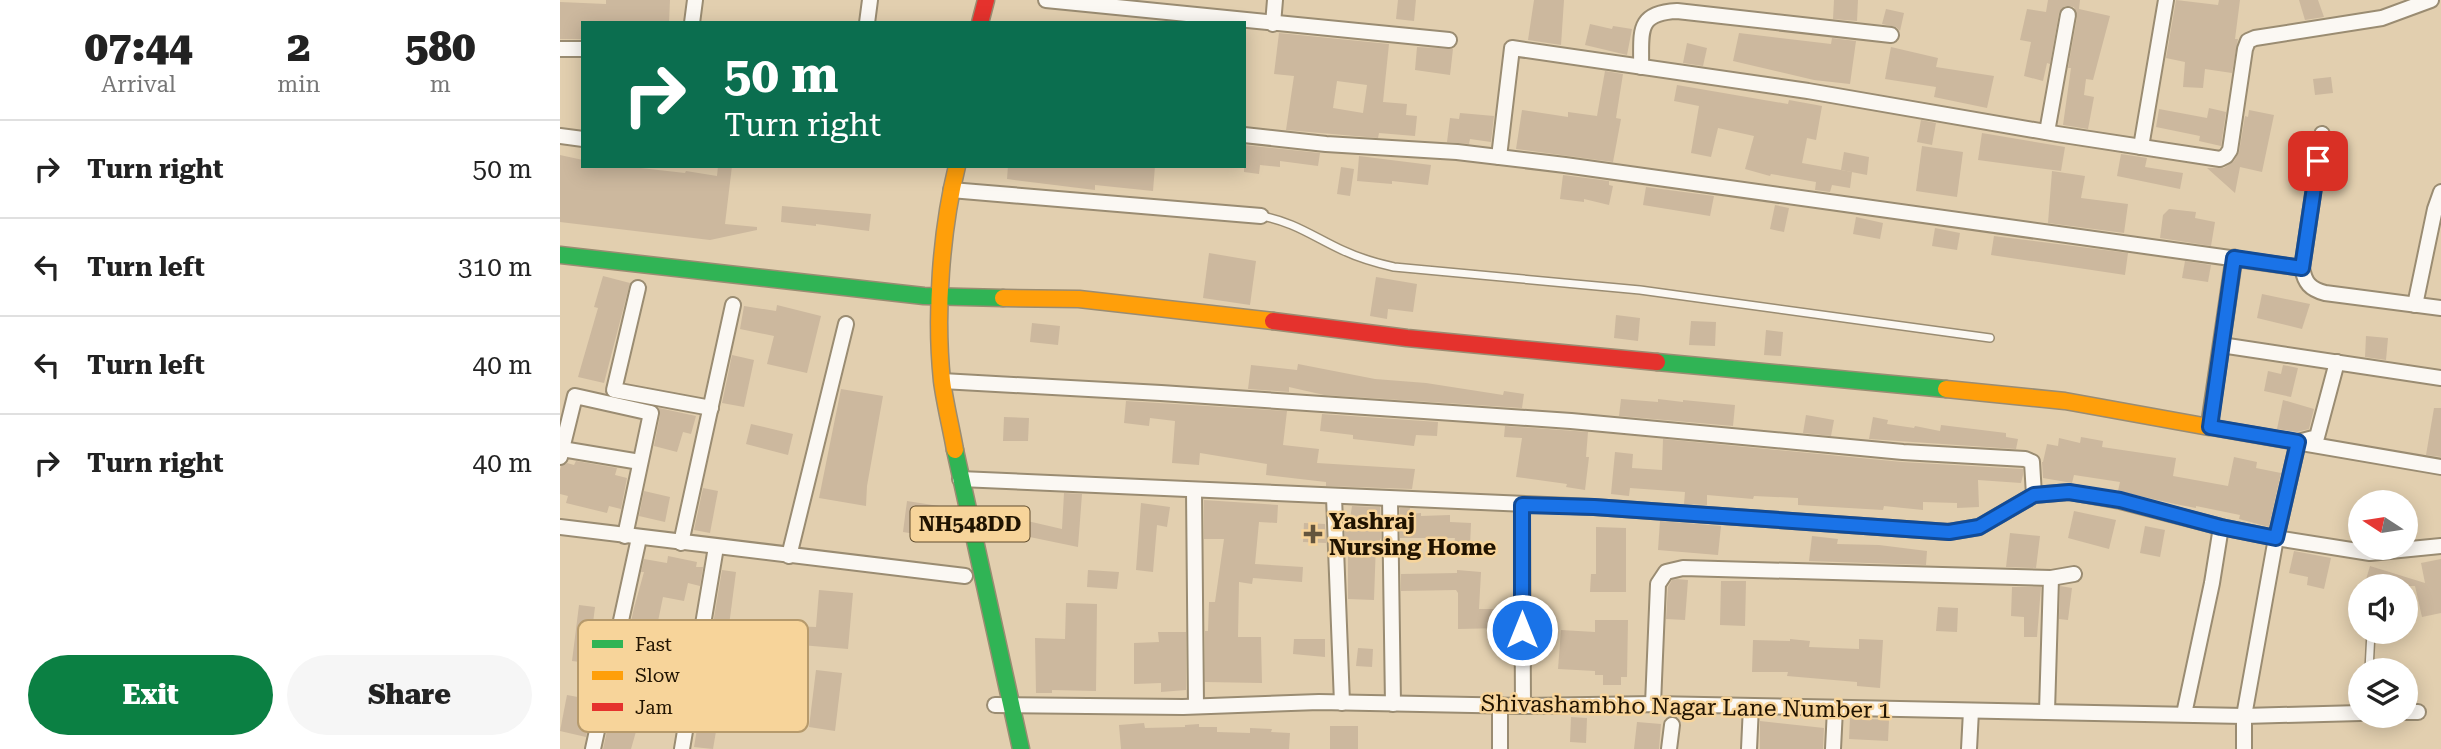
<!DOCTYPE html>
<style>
body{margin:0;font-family:"Roboto Serif",serif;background:#f6f6f6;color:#222;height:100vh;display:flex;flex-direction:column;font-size:26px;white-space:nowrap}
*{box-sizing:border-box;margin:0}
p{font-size:23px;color:#767676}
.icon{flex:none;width:38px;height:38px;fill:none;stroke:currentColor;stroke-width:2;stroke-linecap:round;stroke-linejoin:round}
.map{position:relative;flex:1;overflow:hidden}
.drawer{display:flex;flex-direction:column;background:#fff;width:560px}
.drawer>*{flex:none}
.guide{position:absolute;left:21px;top:21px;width:665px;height:147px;border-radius:0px;box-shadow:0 4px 18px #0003;background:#0b6e4f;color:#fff;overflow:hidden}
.needle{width:46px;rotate:282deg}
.fabs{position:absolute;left:1788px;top:490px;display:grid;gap:14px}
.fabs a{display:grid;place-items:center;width:70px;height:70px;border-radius:50%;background:#fff;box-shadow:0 4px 18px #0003;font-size:35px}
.pin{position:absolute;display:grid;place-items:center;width:60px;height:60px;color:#fff;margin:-30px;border-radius:14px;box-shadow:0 4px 10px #0006}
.me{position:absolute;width:77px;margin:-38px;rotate:0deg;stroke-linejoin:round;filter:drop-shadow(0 0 5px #0008)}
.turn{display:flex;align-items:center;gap:24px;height:147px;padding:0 28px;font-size:32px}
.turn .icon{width:91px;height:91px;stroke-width:2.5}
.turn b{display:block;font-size:49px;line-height:60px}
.eta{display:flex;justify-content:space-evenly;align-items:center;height:119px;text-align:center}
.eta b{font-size:42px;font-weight:800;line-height:49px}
.button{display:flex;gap:14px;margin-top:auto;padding:14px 28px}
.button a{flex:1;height:80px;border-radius:42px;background:#0b8043;color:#fff;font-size:28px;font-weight:800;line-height:80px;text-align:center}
.button a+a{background:#f6f6f6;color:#222}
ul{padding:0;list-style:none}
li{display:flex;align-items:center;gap:21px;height:98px;padding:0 28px;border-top:2px solid #e0e0e0}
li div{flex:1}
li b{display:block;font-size:26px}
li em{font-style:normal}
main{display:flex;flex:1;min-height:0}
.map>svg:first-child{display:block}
.building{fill:#ccb89e;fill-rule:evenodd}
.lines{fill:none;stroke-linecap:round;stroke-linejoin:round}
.lane-casing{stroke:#9a8c72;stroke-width:10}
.street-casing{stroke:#9a8c72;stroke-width:18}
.fast-casing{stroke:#9a8c72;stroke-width:19}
.slow-casing{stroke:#9a8c72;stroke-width:19}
.jam-casing{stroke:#9a8c72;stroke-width:19}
.lane{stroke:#fbf8f3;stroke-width:7}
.street{stroke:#fbf8f3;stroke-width:14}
.fast{stroke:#30b455;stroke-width:16}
.slow{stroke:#ff9f0a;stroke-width:16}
.jam{stroke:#e5322d;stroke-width:16}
.route-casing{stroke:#114b97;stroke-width:18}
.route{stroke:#1a73e8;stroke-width:12}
.poi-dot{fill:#64553d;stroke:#f7d49a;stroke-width:2.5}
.labels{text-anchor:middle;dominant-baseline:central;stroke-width:5;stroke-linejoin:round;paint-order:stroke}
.shield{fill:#f7d49a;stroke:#604d2e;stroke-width:2}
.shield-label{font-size:21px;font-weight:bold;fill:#201300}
.poi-label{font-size:23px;font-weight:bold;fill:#201300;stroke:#f7d49a;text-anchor:start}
.street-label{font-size:23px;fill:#201300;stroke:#f7d49a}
.key{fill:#f7d49a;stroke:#b69a6c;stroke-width:2}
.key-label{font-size:19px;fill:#201300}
</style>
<main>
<section class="drawer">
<div class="eta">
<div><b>07:44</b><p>Arrival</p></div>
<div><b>2</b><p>min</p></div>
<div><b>580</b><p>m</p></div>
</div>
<ul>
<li><svg class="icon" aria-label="right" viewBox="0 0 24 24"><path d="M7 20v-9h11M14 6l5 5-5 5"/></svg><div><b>Turn right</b></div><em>50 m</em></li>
<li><svg class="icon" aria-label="left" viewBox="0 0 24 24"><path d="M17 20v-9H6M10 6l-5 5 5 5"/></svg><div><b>Turn left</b></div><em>310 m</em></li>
<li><svg class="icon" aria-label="left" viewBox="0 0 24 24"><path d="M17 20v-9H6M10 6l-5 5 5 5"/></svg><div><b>Turn left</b></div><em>40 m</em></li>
<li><svg class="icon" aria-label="right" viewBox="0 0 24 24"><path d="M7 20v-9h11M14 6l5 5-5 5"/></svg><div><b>Turn right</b></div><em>40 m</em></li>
</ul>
<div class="button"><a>Exit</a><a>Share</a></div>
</section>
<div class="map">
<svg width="1881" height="749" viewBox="0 0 1881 749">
<rect width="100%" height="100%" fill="#e2cfaf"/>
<g class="building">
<path d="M46 0H110L109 23H23V39H0V2L46 4Z"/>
<path d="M838 0H856L854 21 836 19Z"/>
<path d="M974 0H1004L1001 45 968 40Z"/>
<path d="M1274 0H1298L1297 21 1273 19Z"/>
<path d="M1488 0H1520L1519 9 1550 16 1533 80 1526 79 1524 95 1534 97 1528 129 1503 125 1511 68H1508L1517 17 1514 7 1505 6 1499 13 1490 64 1487 63 1483 81 1464 76 1471 42 1460 40 1467 9 1486 12Z"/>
<path d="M1616 0 1658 5 1659 0H1680L1675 39H1678L1672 73 1645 69 1643 88 1623 87 1625 62 1606 58Z"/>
<path d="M1739 0H1758L1764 17 1745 20Z"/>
<path d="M1326 9 1344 13 1340 31 1336 27 1322 24Z"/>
<path d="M1030 24 1052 29 1053 26 1072 29 1067 55 1025 45Z"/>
<path d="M719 33 829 44 823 102 847 104 846 115 857 116 855 136 819 133 818 138 726 130 734 76 714 74ZM777 81 807 85 803 113 773 108Z"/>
<path d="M1179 33 1271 44 1272 38 1296 41 1290 84 1254 80 1173 61Z"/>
<path d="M1127 43 1147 48 1143 66 1123 63Z"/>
<path d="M857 47 893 49 890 75 855 70Z"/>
<path d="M1331 47 1378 58 1376 67 1434 76 1427 108 1374 97 1376 87 1325 79Z"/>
<path d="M1045 71 1063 74 1056 118 1061 119 1053 162 956 149 962 110 1008 117V112L1037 116Z"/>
<path d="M1771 77 1773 93 1755 95 1753 79Z"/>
<path d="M1117 85 1228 104 1229 100 1262 106 1256 140 1247 138 1242 163 1292 172 1290 188 1272 185 1270 192 1255 190 1256 182 1211 174 1210 176 1185 169 1194 136 1158 128 1151 157 1131 153 1139 106 1114 101Z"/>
<path d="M1649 108 1666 112 1661 146 1639 141 1640 136 1596 127 1599 109 1647 118Z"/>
<path d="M1689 110 1714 115 1702 172 1680 167 1675 193 1647 168H1664L1674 161 1679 152 1685 116 1688 117Z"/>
<path d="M900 113 934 116 931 142 910 139 909 144 887 142 890 118 899 119Z"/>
<path d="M1361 120 1376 123 1372 145 1357 142Z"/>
<path d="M1422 133 1505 147 1501 171 1418 160Z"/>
<path d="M684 145 760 153 758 166 720 161V167L700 165 699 174 684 172Z"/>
<path d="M1362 146 1403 152 1397 197 1356 191Z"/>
<path d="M1284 152 1309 157 1307 175 1281 170Z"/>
<path d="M1561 154 1587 158 1585 167 1623 173 1620 189 1557 176Z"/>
<path d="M0 155 23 160V166H63L125 173 126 171 157 176 158 166H172L165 224 197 227V230L150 240 0 222Z"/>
<path d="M799 156 871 165 868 185 832 181V184L797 181Z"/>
<path d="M448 166H595L593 191 535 185V190L447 179Z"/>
<path d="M781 167 794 169 790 196 777 194Z"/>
<path d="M1492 171 1525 176 1521 198 1568 204 1564 233 1488 223Z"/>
<path d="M1003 175 1049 181V185L1053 186 1049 205 1024 199V202L1000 199Z"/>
<path d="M1086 187 1154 196 1150 216 1083 205Z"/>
<path d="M1215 205 1229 208 1224 232 1210 229Z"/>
<path d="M222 206 311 214 309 231 256 224V226L221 222Z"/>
<path d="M1609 209 1636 212 1635 218 1655 222 1651 246 1600 238 1603 215Z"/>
<path d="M1296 217 1323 223 1320 239 1293 234Z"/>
<path d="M1375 228 1400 233 1397 250 1372 246Z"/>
<path d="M1434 236 1568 253 1565 275 1431 255Z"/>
<path d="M649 253 696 261 690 305 643 298Z"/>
<path d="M1625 261 1651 265 1648 282 1622 278Z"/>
<path d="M43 276 70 283 44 383 18 377 38 308 34 307Z"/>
<path d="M816 277 857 284 853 312 828 309 827 319 810 316Z"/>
<path d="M1702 294 1750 304 1742 329 1697 318Z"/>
<path d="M217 305 261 316 247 373 207 364 214 336 180 329 184 306 216 311Z"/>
<path d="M1056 315 1080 318 1078 341 1054 338Z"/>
<path d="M1131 321 1156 322 1155 346 1129 345Z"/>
<path d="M472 323 500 326 498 345 470 342Z"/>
<path d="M1206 330 1223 332 1221 356 1204 355Z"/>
<path d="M1806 336 1828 338 1826 360 1805 357Z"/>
<path d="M172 355 194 360 184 407 162 403Z"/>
<path d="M738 364 815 379 866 383 943 395 944 391 964 394 962 408 764 395 729 387V392L688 389 691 365 737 370Z"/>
<path d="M1723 365 1738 368 1731 397 1704 391 1708 371 1721 374Z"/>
<path d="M281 389 323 396 307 486 306 506 259 498Z"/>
<path d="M1061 399 1098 402V399L1123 402V400L1175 405 1173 426 1059 416Z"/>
<path d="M1723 400 1754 409 1749 429 1737 432 1717 429Z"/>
<path d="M566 401 727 411 723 445 759 449 757 463 855 469 852 489 766 486V482L706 475 707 464 640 453 639 465 612 463 615 421 590 418 589 426 564 423Z"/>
<path d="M99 408 136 416 131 434 123 432 117 452 94 446 100 415Z"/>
<path d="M1874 408H1881V457L1866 455Z"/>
<path d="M762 414 878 422 877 436 856 435 854 446 793 439V435L760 431Z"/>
<path d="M1246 415 1274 420 1271 436 1243 433Z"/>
<path d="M444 417 469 418 468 441H443Z"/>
<path d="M1313 417 1328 420 1327 424 1354 428 1355 426 1380 431 1381 425 1446 433V437L1458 439 1456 449 1309 439Z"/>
<path d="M191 424 233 434 228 455 186 444Z"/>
<path d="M945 426 1028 432 1026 457H1029L1025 490 1006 487 1007 484 956 477 962 438 944 437Z"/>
<path d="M1521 437 1543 441 1542 447 1616 458 1613 476 1668 486 1674 457 1697 462 1696 468 1721 473 1709 527 1679 519 1680 515 1636 506V508L1615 504 1558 491 1560 482 1514 475 1512 483 1483 478 1482 462H1483L1487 444 1498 446 1499 438 1520 443Z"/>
<path d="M1103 439 1342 462 1463 469V475L1461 483 1418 480 1419 507 1397 508V503L1363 502V510L1324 506 1323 510 1238 505V498L1194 496 1193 499 1147 495V505L1124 504 1125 492 1070 488 1069 496 1051 494 1055 452 1073 454 1072 468 1102 470Z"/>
<path d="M16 461 57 468 55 475 67 478 61 509 49 506 47 513 6 503 8 496 0 494V470L1 466 7 463 14 465Z"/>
<path d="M143 488 158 491 150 533 134 530Z"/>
<path d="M84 491 110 497 105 522 79 516Z"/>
<path d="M504 493 522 494 518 547 460 535 463 520 502 529Z"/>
<path d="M644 500 718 505 717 523 699 522 695 564 743 567 742 582 693 578 692 584 679 582 678 637H701L702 683 645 682V631H648L649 602H655L664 539H644Z"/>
<path d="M347 501 379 506 374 537 343 532Z"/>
<path d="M581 503 610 507 607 527 597 525 593 572 576 570Z"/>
<path d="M792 506 820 507 821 538 819 542H816L814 600 788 599V544H785V525L789 526Z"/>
<path d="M840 508H850L849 514 861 513V516L890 515V522L911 523 910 546 894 545 895 538H840Z"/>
<path d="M1514 511 1556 520 1549 549 1508 538Z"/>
<path d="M1100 521 1161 526 1158 555 1098 550Z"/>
<path d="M744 523 765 524 766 543 743 542Z"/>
<path d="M1585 526 1605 530 1600 557 1580 553Z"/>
<path d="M1036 527 1066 528V592H1030L1031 574H1036Z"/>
<path d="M1450 533 1480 536 1476 568 1446 567Z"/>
<path d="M1252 536 1278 539 1277 544 1319 545 1367 551 1366 565 1249 561Z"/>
<path d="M1734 551 1771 558 1764 589 1747 585 1748 577 1729 573Z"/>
<path d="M108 556 137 562 136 567H143L140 586 128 583 124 601 103 597 96 631 122 636 117 661 122 662 111 720 81 714 71 749H43L74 608 84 572H81L84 559 107 563Z"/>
<path d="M1881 559V613L1862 617 1855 586H1804L1810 566 1865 583 1861 563Z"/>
<path d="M162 570 176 572 168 633 152 630Z"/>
<path d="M528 570 559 572 557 589 527 587Z"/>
<path d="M897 570 921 572 919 609H943V628L898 629V593L896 590 841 591V574L897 573Z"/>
<path d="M1117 579 1128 580 1125 620 1106 619 1108 587 1112 580Z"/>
<path d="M1161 581H1186L1185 626 1160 625Z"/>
<path d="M1500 586 1512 588 1508 620 1499 619Z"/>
<path d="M1452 587H1481L1477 637H1464V617L1451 616Z"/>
<path d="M259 590 293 593 288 649 229 644 230 626 256 627Z"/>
<path d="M506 603 537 604 536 691 492 690V693H476L475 638 505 639Z"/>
<path d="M19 605 35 607 28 663 12 661Z"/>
<path d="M1378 607 1398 608 1397 632 1376 631Z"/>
<path d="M1035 620H1068L1067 677H1061V685H1043V675H1035V671L998 669 1001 630 1035 632Z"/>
<path d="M598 632H626V690L601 692V683L574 684V643L599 642Z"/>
<path d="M734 639H765V657L733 654Z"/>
<path d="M1230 639 1250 641 1249 647 1299 649V639L1323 640 1320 688 1297 686V682L1227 676 1228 672H1192L1193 640 1230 641Z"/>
<path d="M798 648 813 649 812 667 796 666Z"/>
<path d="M256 670 282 673 275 731 249 727Z"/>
<path d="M143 693 162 696 153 749 134 747Z"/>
<path d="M7 695 34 700 26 737 0 731Z"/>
<path d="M1011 717 1027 718 1026 743 1010 742Z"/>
<path d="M1290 718 1329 720 1328 741 1289 739Z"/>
<path d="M1200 721 1264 728 1263 749H1200Z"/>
<path d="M1077 722 1101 724 1099 749H1074Z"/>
<path d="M584 723 585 728 625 727V725L639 724V727H657V732L690 733V728L712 729 711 732 730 733 729 749H561L559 725Z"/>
<rect x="770" y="726" width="28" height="23"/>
</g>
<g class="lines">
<defs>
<g id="lane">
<path d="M701 216C732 221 754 237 782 250 799 258 816 263 834 267L1080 290 1430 338"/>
<path d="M1809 670 1811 632"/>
</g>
<g id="street">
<path d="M486 0 889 40"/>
<path d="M132 23 135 0"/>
<path d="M307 23 310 0"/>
<path d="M713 24 715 0"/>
<path d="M0 49H23"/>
<path d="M1081 67C1082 33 1075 13 1117 11L1331 35"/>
<path d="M1487 132 1508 15"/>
<path d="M1762 134 1742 268C1745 283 1750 289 1765 293L1881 308"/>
<path d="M684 135 766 144 897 152 1005 165 1742 268"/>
<path d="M0 136 23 139"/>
<path d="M1581 147 1606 0"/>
<path d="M939 157 952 48 1248 91 1497 134 1660 159 1666 156 1670 150 1685 49 1688 41 1695 38 1822 18 1871 0"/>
<path d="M391 190 701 216"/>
<path d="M78 288 54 390 151 408"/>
<path d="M1855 305 1875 209 1881 192"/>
<path d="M1661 345 1881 378"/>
<path d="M382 381 601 393 1011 421 1343 452 1465 459 1472 462 1474 495"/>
<path d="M1649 427 1881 467"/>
<path d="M2 449 80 462"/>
<path d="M0 457 15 396 91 413 65 536"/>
<path d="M400 479 1034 507 1389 532 1419 527 1474 495 1509 492 1560 501 1661 527 1716 538 1810 553 1881 546"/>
<path d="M634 490 636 706"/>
<path d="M774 497 782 703"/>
<path d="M830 499 833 704"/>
<path d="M962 504 963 706"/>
<path d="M0 527 405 576"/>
<path d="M121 543 173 305"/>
<path d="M229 556 286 324"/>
<path d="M1093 704 1098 584 1106 572 1123 568 1491 578 1514 574"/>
<path d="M435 705 623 707 759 702 963 706 1093 704 1684 716 1801 713"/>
<path d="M1487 711 1491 578"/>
<path d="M1846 712H1858"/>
<path d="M1624 714 1652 583 1661 527"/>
<path d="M33 749 79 538"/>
<path d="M122 749 156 547"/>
<path d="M940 749V705"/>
<path d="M1109 749 1112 725"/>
<path d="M1189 749 1191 706"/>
<path d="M1273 749 1275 709"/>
<path d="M1409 749 1411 711"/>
<path d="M1684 749V716L1716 538 1738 442 1757 437 1777 362"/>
</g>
<g id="fast">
<path d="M0 255 364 296 443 298"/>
<path d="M1097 362 1386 389"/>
<path d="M395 450 461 749"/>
</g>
<g id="slow">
<path d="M443 298 519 299 713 321"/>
<path d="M1386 389 1505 401 1649 427 1674 258"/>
<path d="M395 450C391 427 385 404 382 381 375 314 381 231 397 166"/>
</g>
<g id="jam">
<path d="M420 23 426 0"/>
<path d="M713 321 847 338 1097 362"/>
</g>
</defs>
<use href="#lane" class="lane-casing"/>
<use href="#street" class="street-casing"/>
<use href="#fast" class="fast-casing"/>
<use href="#slow" class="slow-casing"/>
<use href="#jam" class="jam-casing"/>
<use href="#lane" class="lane"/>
<use href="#street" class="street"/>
<use href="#fast" class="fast"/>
<use href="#slow" class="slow"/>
<use href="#jam" class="jam"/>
</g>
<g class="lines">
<defs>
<path id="route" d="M962 630V505L1034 507 1389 532 1419 527 1474 495 1509 492 1560 500 1661 527 1716 538 1738 442 1650 427 1674 258 1742 268 1758 161"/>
</defs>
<use href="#route" class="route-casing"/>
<use href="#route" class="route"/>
</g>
<path class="poi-dot" d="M749.5 523.5h7v7h7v7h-7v7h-7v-7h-7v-7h7z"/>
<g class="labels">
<rect class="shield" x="350.5" y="506.5" width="119" height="35" rx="5"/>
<g class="shield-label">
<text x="410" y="524">NH548DD</text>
</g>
<g class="poi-label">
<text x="769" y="521">Yashraj<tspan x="769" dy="26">Nursing Home</tspan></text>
</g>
<g class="street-label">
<text transform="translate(1126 707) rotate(1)">Shivashambho Nagar Lane Number 1</text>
</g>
</g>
<rect x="18" y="620" width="230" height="112" rx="10" class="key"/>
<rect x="32" y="640" width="31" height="8" fill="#30b455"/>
<rect x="32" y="671" width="31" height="9" fill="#ff9f0a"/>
<rect x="32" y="703" width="31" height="8" fill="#e5322d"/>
<g class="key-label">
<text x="75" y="651">Fast</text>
<text x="75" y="682">Slow</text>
<text x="75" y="714">Jam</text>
</g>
</svg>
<div class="fabs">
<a><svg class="needle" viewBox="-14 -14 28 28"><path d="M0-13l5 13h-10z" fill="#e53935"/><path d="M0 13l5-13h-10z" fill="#767676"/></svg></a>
<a><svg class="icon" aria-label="sound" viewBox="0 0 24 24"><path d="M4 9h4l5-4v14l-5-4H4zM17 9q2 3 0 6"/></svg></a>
<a><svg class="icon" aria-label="layers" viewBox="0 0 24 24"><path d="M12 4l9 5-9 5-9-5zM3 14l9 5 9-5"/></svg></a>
</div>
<div class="pin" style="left:1758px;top:161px;background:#d93025"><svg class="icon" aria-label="arrive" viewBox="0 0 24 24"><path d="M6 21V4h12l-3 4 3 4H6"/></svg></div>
<svg class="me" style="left:962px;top:630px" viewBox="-20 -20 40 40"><circle r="17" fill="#1a73e8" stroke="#fff" stroke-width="3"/><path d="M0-11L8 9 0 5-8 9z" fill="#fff"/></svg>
<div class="guide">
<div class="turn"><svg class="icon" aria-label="right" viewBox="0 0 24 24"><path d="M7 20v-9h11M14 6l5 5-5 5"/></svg><div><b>50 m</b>Turn right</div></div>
</div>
</div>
</main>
